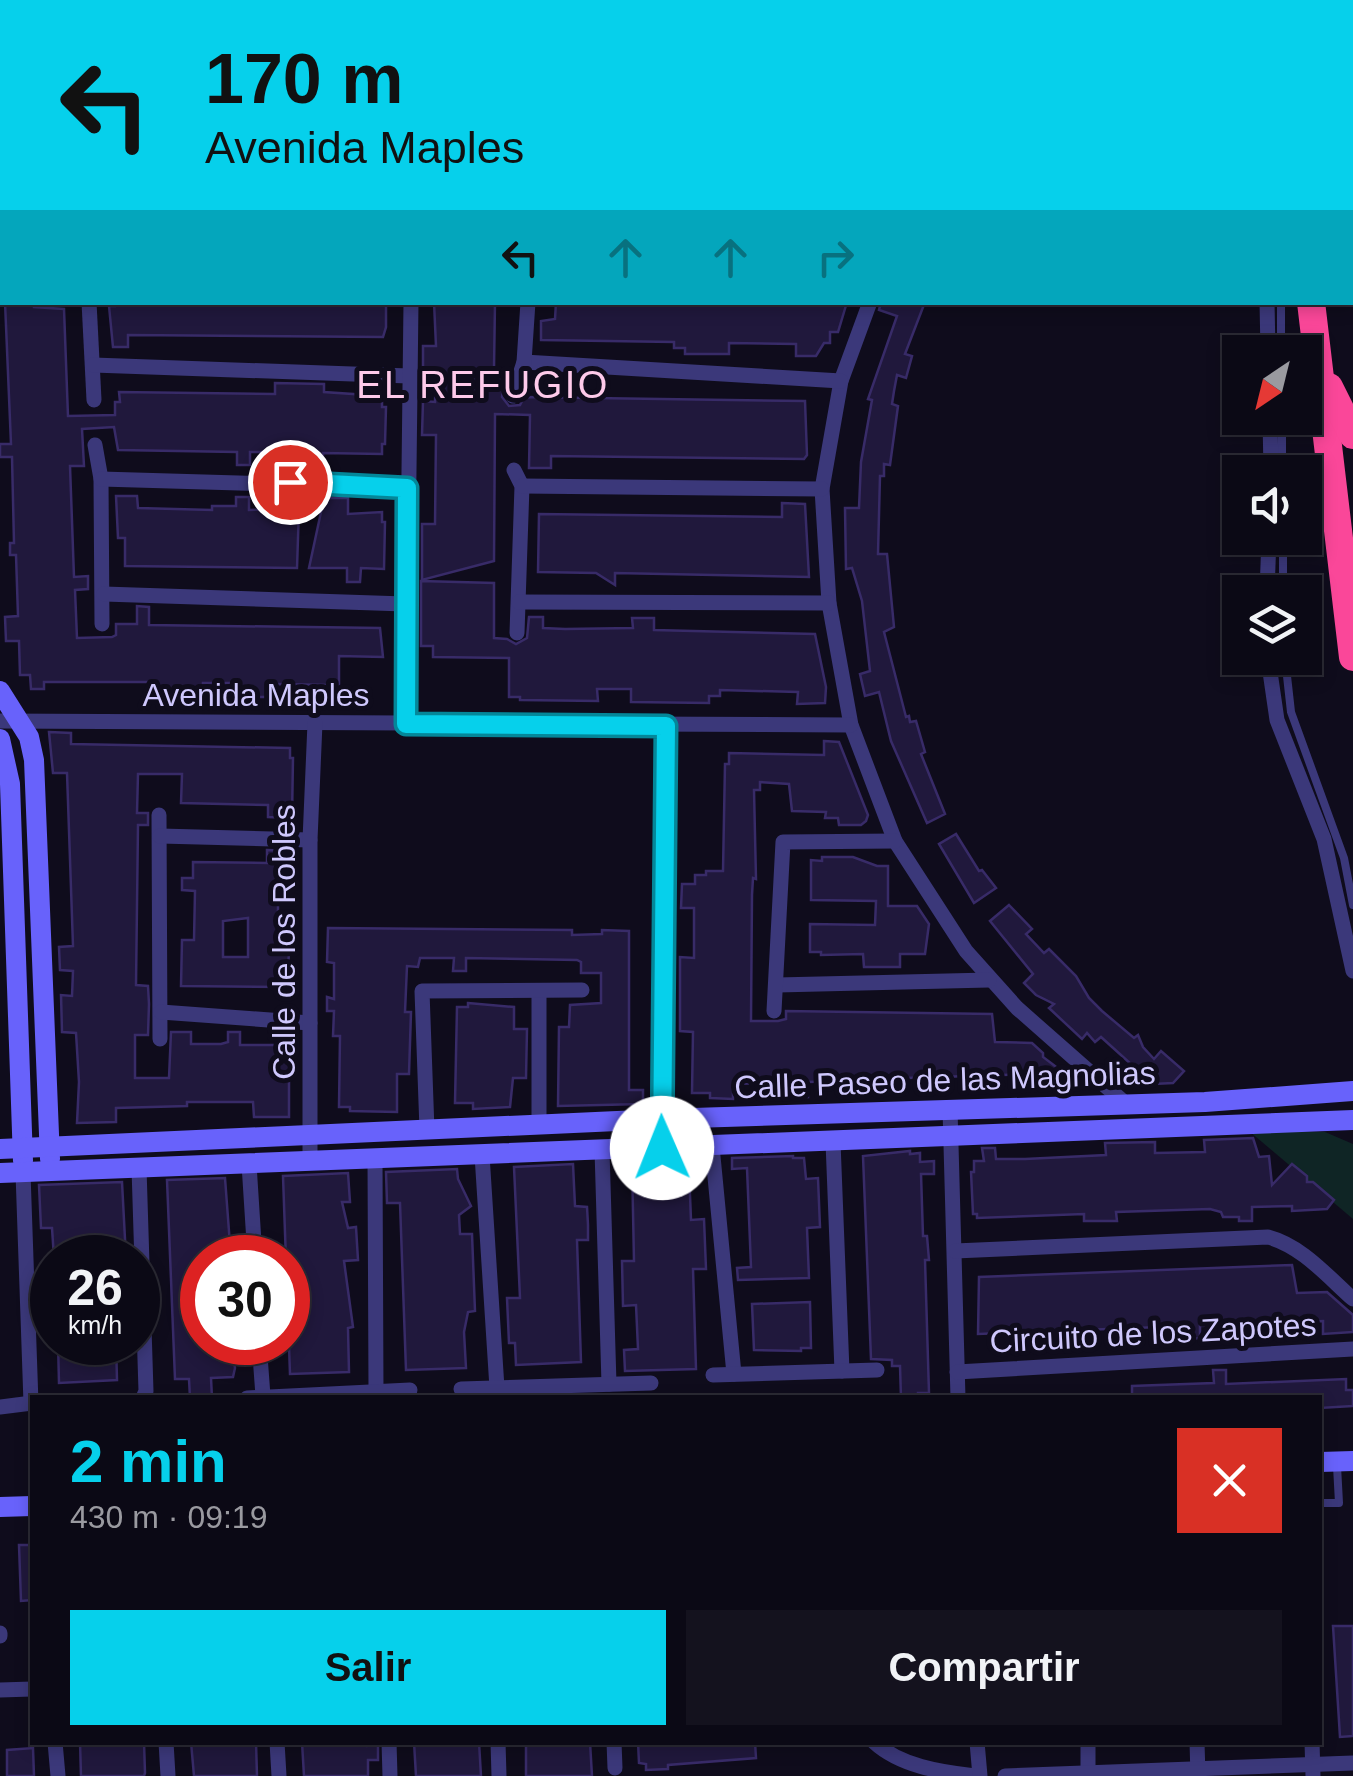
<!DOCTYPE html>
<html lang="es">
<meta charset="utf-8">
<style>
body{margin:0;font-family:Helvetica,sans-serif;background:#14121e;color:#f1f3f6;height:100vh;display:flex;flex-direction:column;font-size:38px;white-space:nowrap}
*{box-sizing:border-box;margin:0}
p{font-size:32px;color:#9a9aa0}
.icon{flex:none;width:55px;height:55px;fill:none;stroke:currentColor;stroke-width:2;stroke-linecap:round;stroke-linejoin:round}
.map{position:relative;flex:1;overflow:hidden}
.side{position:absolute;left:30px;top:1395px;width:1292px;height:350px;display:flex;flex-direction:column;background:#0b0915;border-radius:0px;box-shadow:0 5px 15px #0003,0 0 0 2px #2b2a34}
.side>*{flex:none}
.guide{position:absolute;left:0px;top:0px;width:1355px;height:305px;box-shadow:0 5px 15px #0003,0 0 0 2px #2b2a34;background:#06d0eb;color:#111;overflow:hidden}
.needle{width:65px;rotate:215deg}
.fabs{position:absolute;left:1222px;top:335px;display:grid;gap:20px}
.fabs a{display:grid;place-items:center;width:100px;height:100px;border-radius:0px;background:#0b0915;box-shadow:0 5px 15px #0003,0 0 0 2px #2b2a34;font-size:50px}
.speed{position:absolute;left:30px;top:1235px;display:flex;gap:20px;font-size:50px;font-weight:700;text-align:center}
.speed>*{display:grid;place-content:center;width:130px;height:130px;border-radius:50%;background:#0b0915;box-shadow:0 5px 15px #0003,0 0 0 2px #2b2a34;line-height:1}
.speed small{font-size:25px;font-weight:400}
.speed .limit{border:15px solid #d22;background:#fff;color:#111}
.pin{position:absolute;display:grid;place-items:center;width:85px;height:85px;color:#fff;margin:-42px;border:5px solid #fff;border-radius:50%;box-shadow:0 2px 10px #0007}
.me{position:absolute;width:110px;margin:-55px;rotate:359deg;stroke-linejoin:round;filter:drop-shadow(0 0 8px #0008)}
.turn{display:flex;align-items:center;gap:35px;height:210px;padding:0 40px;font-size:45px}
.turn .icon{width:130px;height:130px;stroke-width:2.5}
.turn b{display:block;font-size:70px;line-height:85px}
.lanes{display:flex;align-items:center;height:95px;padding:0 40px;background:#0003;justify-content:center;gap:50px;direction:ltr}
.lanes .off{opacity:.35}
.round{display:grid;place-items:center;flex:none;width:105px;height:105px;border-radius:0px;background:#14121e}
.headline{display:flex;align-items:center;justify-content:space-between;height:170px;padding:0 40px}
h1{font-size:60px;font-weight:700;line-height:75px;color:#06d0eb}
.cta{display:flex;gap:20px;margin-top:auto;padding:20px 40px}
.cta a{flex:1;height:115px;border-radius:0px;background:#06d0eb;color:#111;font-size:40px;font-weight:700;line-height:115px;text-align:center}
.cta a+a{background:#14121e;color:#f1f3f6}
.map>svg:first-child{display:block}
.green{fill:#0f2525}
.building{fill:#20183c;stroke:#382b68;stroke-width:2.5;fill-rule:evenodd}
.lines{fill:none;stroke-linecap:round;stroke-linejoin:round}
.lane{stroke:#3b387a;stroke-width:8}
.street{stroke:#3b387a;stroke-width:15}
.secondary{stroke:#6862fb;stroke-width:20}
.highway{stroke:#fa4799;stroke-width:28}
.route-casing{stroke:#048799;stroke-width:25}
.route{stroke:#06d0eb;stroke-width:18}
.labels{text-anchor:middle;dominant-baseline:central;stroke-width:10;stroke-linejoin:round;paint-order:stroke}
.street-label{font-size:32px;fill:#cfc8fd;stroke:#0f0c1c}
.quarter-label{font-size:38px;letter-spacing:2.5px;fill:#fecaea;stroke:#0f0c1c}
</style>
<div class="map">
<svg width="1353" height="1776" viewBox="0 0 1353 1776">
<rect width="100%" height="100%" fill="#0f0c1c"/>
<path class="green" d="M1249 1131 1325 1132 1353 1144V1219Z"/>
<g class="building">
<path d="M5 302H34V307L64 309 68 416 115 415V402H120L119 392 275 394V383L324 384V392L382 396V407H386L385 444H382V454L323 453V466L299 465V454L274 452H250V465H237V452L118 450 114 427 82 429 84 466H70L74 577 88 576V589L75 590 77 638 112 637 116 635V624H137V606L149 607V625L380 628 383 657 339 656V698H326V685L277 684 276 697H240V683H203V696L153 695 154 682H44V689H31L30 675H20L19 641H6L5 617 18 616 16 555H10V543H14L12 457H0V444H11Z"/>
<path d="M116 302H386V327L383 337 128 335V347H113L109 306H115Z"/>
<path d="M434 302H495L494 369 507 370 502 397 509 406 520 405 524 397 805 401 807 455 804 459 551 456V468H529L530 415 495 414 494 561 422 580V524H435L436 435H422L423 401 435 402 436 369 423 368V346H436Z"/>
<path d="M556 302H847L838 332H830V343H824L816 356H796V344L729 343V354H685V348H674V342L541 340V321L555 319Z"/>
<path d="M881 302H925L905 354 912 356 906 378 897 375 894 391 892 404 898 406 890 465 884 464V476H880L878 554H887L894 627 884 632 891 659 906 717 909 716 910 722 916 721 925 752 921 754 945 814 927 823 891 741 879 692 865 696 860 674 870 671 862 601 852 568 846 569 845 508H859L861 462 872 400 868 399 897 316 879 310Z"/>
<path d="M116 496H137L138 508 212 510V506H236V497H249V510L299 508 297 568 125 566V538H118Z"/>
<path d="M324 498H348V514L382 512V522H385L384 569 361 568 360 582H347V568H309Z"/>
<path d="M782 503 805 504 809 577 615 573V585L596 573 538 572 539 514 782 517Z"/>
<path d="M421 581 494 583V638L507 639 516 644 527 638 529 617H543V628L565 629 633 628 632 618H654V630L815 634 826 687 825 703 797 704 798 692 720 690V696H709V703L631 702V689H597L598 701 520 700V697H509V658L433 657V646H421Z"/>
<path d="M49 732 71 733V744L290 748V758H293L292 818 268 817V805L181 803 182 774H138L137 813H148V825H138L136 985 148 986 149 1004 148 1035H135V1078H169L171 1032H191V1044H221L228 1042V1032H240V1045H289V1117H254L253 1102H187V1106L116 1108V1122L77 1123 79 1082 76 1033 62 1032 61 995 72 996 73 971 60 970 59 947 73 946 67 773H53Z"/>
<path d="M824 741 839 742 868 815 866 821 861 825H839L838 818H825L826 812 792 811 789 784 760 782V790H754L756 879 753 878 752 895 751 1021H778L786 1019V1011L992 1014 995 1042 1032 1043 1043 1053V1057L1072 1079 1055 1086 1038 1074 907 1078 906 1093H882V1080L807 1082 808 1097H795V1082L733 1084V1099L710 1098V1093H692L693 1032 680 1031V957L694 958V908H681L682 884H695V875H706V871H723L725 764H729V753L824 755Z"/>
<path d="M956 834 979 871 982 870 996 888 974 903 939 844Z"/>
<path d="M267 850 291 851 292 888H287V892H280L278 904V933L290 934 287 987 181 986 182 940H194L195 891 182 890V878H193V862L267 863ZM248 918V957H223V921Z"/>
<path d="M822 857H853L877 866H888V906H917L929 924 925 954H900V967H864L863 954 821 955V952H810V924L875 925 876 901 811 900V860L822 861Z"/>
<path d="M1009 905 1032 929 1026 934 1044 953 1049 949 1076 976 1089 998 1102 1011 1134 1038 1138 1035 1143 1047 1154 1059 1161 1051 1184 1071 1173 1083 1153 1084 1101 1037 1095 1042 1087 1033 1082 1039 1049 1008 1054 1004 1036 995 1024 983 1033 974 990 921Z"/>
<path d="M328 928 572 930V935L602 934V930L629 931V1090H643V1104L558 1106 559 1027H569L570 1005 601 1003V973H581V962L577 960 466 958V971H453L454 958H420L418 967 407 966 405 1012H411L409 1074H397V1112L350 1111V1107H339L340 1036H333L334 1011H327V997L334 999V963L327 962Z"/>
<path d="M468 1003 514 1007V1029H527L526 1078H513L510 1107 473 1109V1103H455L457 1007H468Z"/>
<path d="M1253 1138 1259 1157 1269 1156 1272 1185 1292 1164 1307 1176V1182H1313L1334 1200 1327 1209 1292 1211V1206L1252 1207V1221H1239V1217H1223L1221 1212 1210 1209 1116 1212 1117 1221H1084V1214L977 1218V1214H973L971 1172H974V1161H984L982 1148H995L996 1159H1025L1106 1155 1105 1143 1155 1142V1153L1205 1152 1204 1140Z"/>
<path d="M910 1151V1154L920 1153V1162L934 1161V1174H921L923 1236H927L929 1260H925L929 1393H918V1398H901L900 1366H892V1360L871 1359 863 1156Z"/>
<path d="M793 1156V1158H804L806 1179 818 1178 820 1227 807 1228 809 1278 738 1280 737 1268 751 1267 747 1168 732 1169V1158Z"/>
<path d="M702 1159V1170H689L691 1220 704 1219 706 1269H693L696 1369 625 1371 624 1350 638 1349 636 1305 623 1306 622 1261H634L632 1162Z"/>
<path d="M573 1164 575 1206 587 1207 588 1225V1240H577L581 1362 516 1365 515 1343H509L507 1298H520L514 1167Z"/>
<path d="M457 1169 458 1179 471 1206 459 1215 460 1234H472L475 1311 468 1312 464 1332 466 1368 406 1370 400 1203H387L386 1172Z"/>
<path d="M348 1173 350 1202H342L348 1228 356 1227 358 1260 344 1261 353 1327 348 1328 349 1372 290 1374 283 1176Z"/>
<path d="M225 1178 231 1258H202V1342H231L235 1368 233 1377 211 1378 212 1398H190L189 1379H175L167 1180Z"/>
<path d="M122 1182 126 1258H97V1255L54 1258 52 1228H41L39 1185Z"/>
<path d="M1292 1265 1297 1293 1327 1292 1353 1315V1332L1323 1334V1321L1200 1326V1338L1187 1339 1186 1326 978 1334 979 1277Z"/>
<path d="M810 1302 811 1348H801V1351L754 1350 752 1304Z"/>
<path d="M58 1342H116L117 1380 59 1383Z"/>
<path d="M1213 1370H1226V1384L1346 1379V1390H1353V1406L1320 1408V1398H1132V1386L1214 1383Z"/>
<path d="M19 1545H32V1600L21 1601Z"/>
<path d="M1333 1626H1353V1736L1340 1737Z"/>
<path d="M80 1742H144L145 1773 144 1776H81Z"/>
<path d="M191 1742H256L257 1776H194Z"/>
<path d="M302 1742H367V1746L378 1745V1760H368V1776H304Z"/>
<path d="M414 1742H479L481 1776H416Z"/>
<path d="M526 1742H590L592 1776H526Z"/>
<path d="M638 1742H755L756 1758 668 1765V1769L646 1770V1764L639 1763Z"/>
<path d="M33 1748 34 1776H7V1750Z"/>
</g>
<g class="lines">
<g class="lane">
<path d="M1001 0 1002 2"/>
<path d="M1153 0 1154 2"/>
<path d="M1234 0 1235 2"/>
<path d="M1281 302V352"/>
<path d="M1282 418V472"/>
<path d="M1283 538V592"/>
<path d="M1285 658 1291 712 1344 858 1353 905"/>
<path d="M1320 1503H1339L1337 1466"/>
</g>
<g class="street">
<path d="M48 0 49 2"/>
<path d="M373 0 374 2"/>
<path d="M527 0V2"/>
<path d="M821 0 822 2"/>
<path d="M1222 0V2"/>
<path d="M89 302 94 400"/>
<path d="M870 302 841 381 822 489 829 603 851 725 895 841 966 951 1017 1008 1126 1104"/>
<path d="M1267 302 1268 352"/>
<path d="M524 362 841 381"/>
<path d="M93 365 409 376"/>
<path d="M513 396 524 362 528 302"/>
<path d="M1270 418 1271 472"/>
<path d="M95 445 101 479 102 624"/>
<path d="M514 470 522 486 517 633"/>
<path d="M101 479 407 488"/>
<path d="M522 486 822 489"/>
<path d="M1267 592 1269 538"/>
<path d="M104 594 405 604"/>
<path d="M519 602 829 603"/>
<path d="M1268 658 1277 720 1324 839 1353 971"/>
<path d="M0 721 851 725"/>
<path d="M406 724 411 302"/>
<path d="M159 815 160 1039"/>
<path d="M160 836 310 840"/>
<path d="M777 985 989 980"/>
<path d="M774 1011 783 842 895 841"/>
<path d="M161 1012 310 1023"/>
<path d="M950 1109 958 1398"/>
<path d="M539 1124V991"/>
<path d="M427 1130 422 991 582 990"/>
<path d="M833 1142 842 1371"/>
<path d="M712 1146 734 1374"/>
<path d="M662 1148 666 726"/>
<path d="M602 1150 609 1384"/>
<path d="M482 1155 497 1388"/>
<path d="M375 1159 376 1391"/>
<path d="M310 1161V840L315 723"/>
<path d="M249 1164 255 1258"/>
<path d="M139 1168 146 1391 143 1398"/>
<path d="M23 1173 31 1403"/>
<path d="M955 1251 1268 1237C1302 1246 1327 1276 1353 1299"/>
<path d="M259 1342 263 1396"/>
<path d="M957 1372 1353 1349"/>
<path d="M713 1375 877 1370"/>
<path d="M461 1389 651 1383"/>
<path d="M247 1398 410 1390"/>
<path d="M0 1407 32 1403"/>
<path d="M0 1633V1636"/>
<path d="M0 1690 32 1689"/>
<path d="M55 1742 58 1776"/>
<path d="M166 1742 168 1776"/>
<path d="M277 1742 279 1776"/>
<path d="M389 1742 390 1776"/>
<path d="M498 1742 499 1776"/>
<path d="M614 1742 615 1768"/>
<path d="M874 1742C900 1766 940 1772 975 1776"/>
<path d="M977 1742 980 1776"/>
<path d="M1088 1742V1776"/>
<path d="M1197 1742 1198 1776"/>
<path d="M1312 1742 1313 1776"/>
<path d="M1005 1776 1353 1763"/>
</g>
<g class="secondary">
<path d="M0 691 29 737 34 760 50 1159"/>
<path d="M0 739 10 784 23 1161"/>
<path d="M0 1149 661 1119 1205 1102 1353 1091"/>
<path d="M0 1173 1353 1120"/>
<path d="M1320 1462 1353 1461"/>
<path d="M0 1507 32 1506"/>
</g>
<g class="highway">
<path d="M1261 0V2"/>
<path d="M1320 0 1324 2"/>
<path d="M1352 9H1353"/>
<path d="M1311 302 1353 657"/>
<path d="M1329 387 1353 435"/>
</g>
</g>
<g class="lines">
<defs>
<path id="route" d="M290 482 407 488 406 724 666 726 662 1148"/>
</defs>
<use href="#route" class="route-casing"/>
<use href="#route" class="route"/>
</g>
<g class="labels">
<g class="street-label">
<text x="256" y="695">Avenida Maples</text>
<text transform="translate(284 942) rotate(-90)">Calle de los Robles</text>
<text transform="translate(945 1080) rotate(-2)">Calle Paseo de las Magnolias</text>
<text transform="translate(1153 1333) rotate(-3)">Circuito de los Zapotes</text>
</g>
<g class="quarter-label">
<text x="483" y="385">EL REFUGIO</text>
</g>
</g>
</svg>
<div class="fabs">
<a><svg class="needle" viewBox="-14 -14 28 28"><path d="M0-13l5 13h-10z" fill="#e53935"/><path d="M0 13l5-13h-10z" fill="#9a9aa0"/></svg></a>
<a><svg class="icon" aria-label="sound" viewBox="0 0 24 24"><path d="M4 9h4l5-4v14l-5-4H4zM17 9q2 3 0 6"/></svg></a>
<a><svg class="icon" aria-label="layers" viewBox="0 0 24 24"><path d="M12 4l9 5-9 5-9-5zM3 14l9 5 9-5"/></svg></a>
</div>
<div class="speed"><div>26<small>km/h</small></div><div class="limit">30</div></div>
<div class="pin" style="left:290px;top:482px;background:#d93025"><svg class="icon" aria-label="arrive" viewBox="0 0 24 24"><path d="M6 21V4h12l-3 4 3 4H6"/></svg></div>
<svg class="me" style="left:662px;top:1148px" viewBox="-20 -20 40 40"><circle r="19" fill="#fff"/><path d="M0-13L10 11 0 6-10 11z" fill="#06d0eb"/></svg>
<div class="guide">
<div class="turn"><svg class="icon" aria-label="left" viewBox="0 0 24 24"><path d="M17 20v-9H6M10 6l-5 5 5 5"/></svg><div><b>170 m</b>Avenida Maples</div></div>
<div class="lanes"><svg class="icon" aria-label="left" viewBox="0 0 24 24"><path d="M17 20v-9H6M10 6l-5 5 5 5"/></svg><svg class="icon off" aria-label="ahead" viewBox="0 0 24 24"><path d="M12 20V5M6 11l6-6 6 6"/></svg><svg class="icon off" aria-label="ahead" viewBox="0 0 24 24"><path d="M12 20V5M6 11l6-6 6 6"/></svg><svg class="icon off" aria-label="right" viewBox="0 0 24 24"><path d="M7 20v-9h11M14 6l5 5-5 5"/></svg></div>
</div>
<section class="side">
<div class="headline"><div><h1>2 min</h1><p>430 m · 09:19</p></div><a class="round" style="background:#d93025;color:#fff"><svg class="icon" aria-label="close" viewBox="0 0 24 24"><path d="M6 6l12 12M18 6L6 18"/></svg></a></div>
<div class="cta"><a>Salir</a><a>Compartir</a></div>
</section>
</div>
